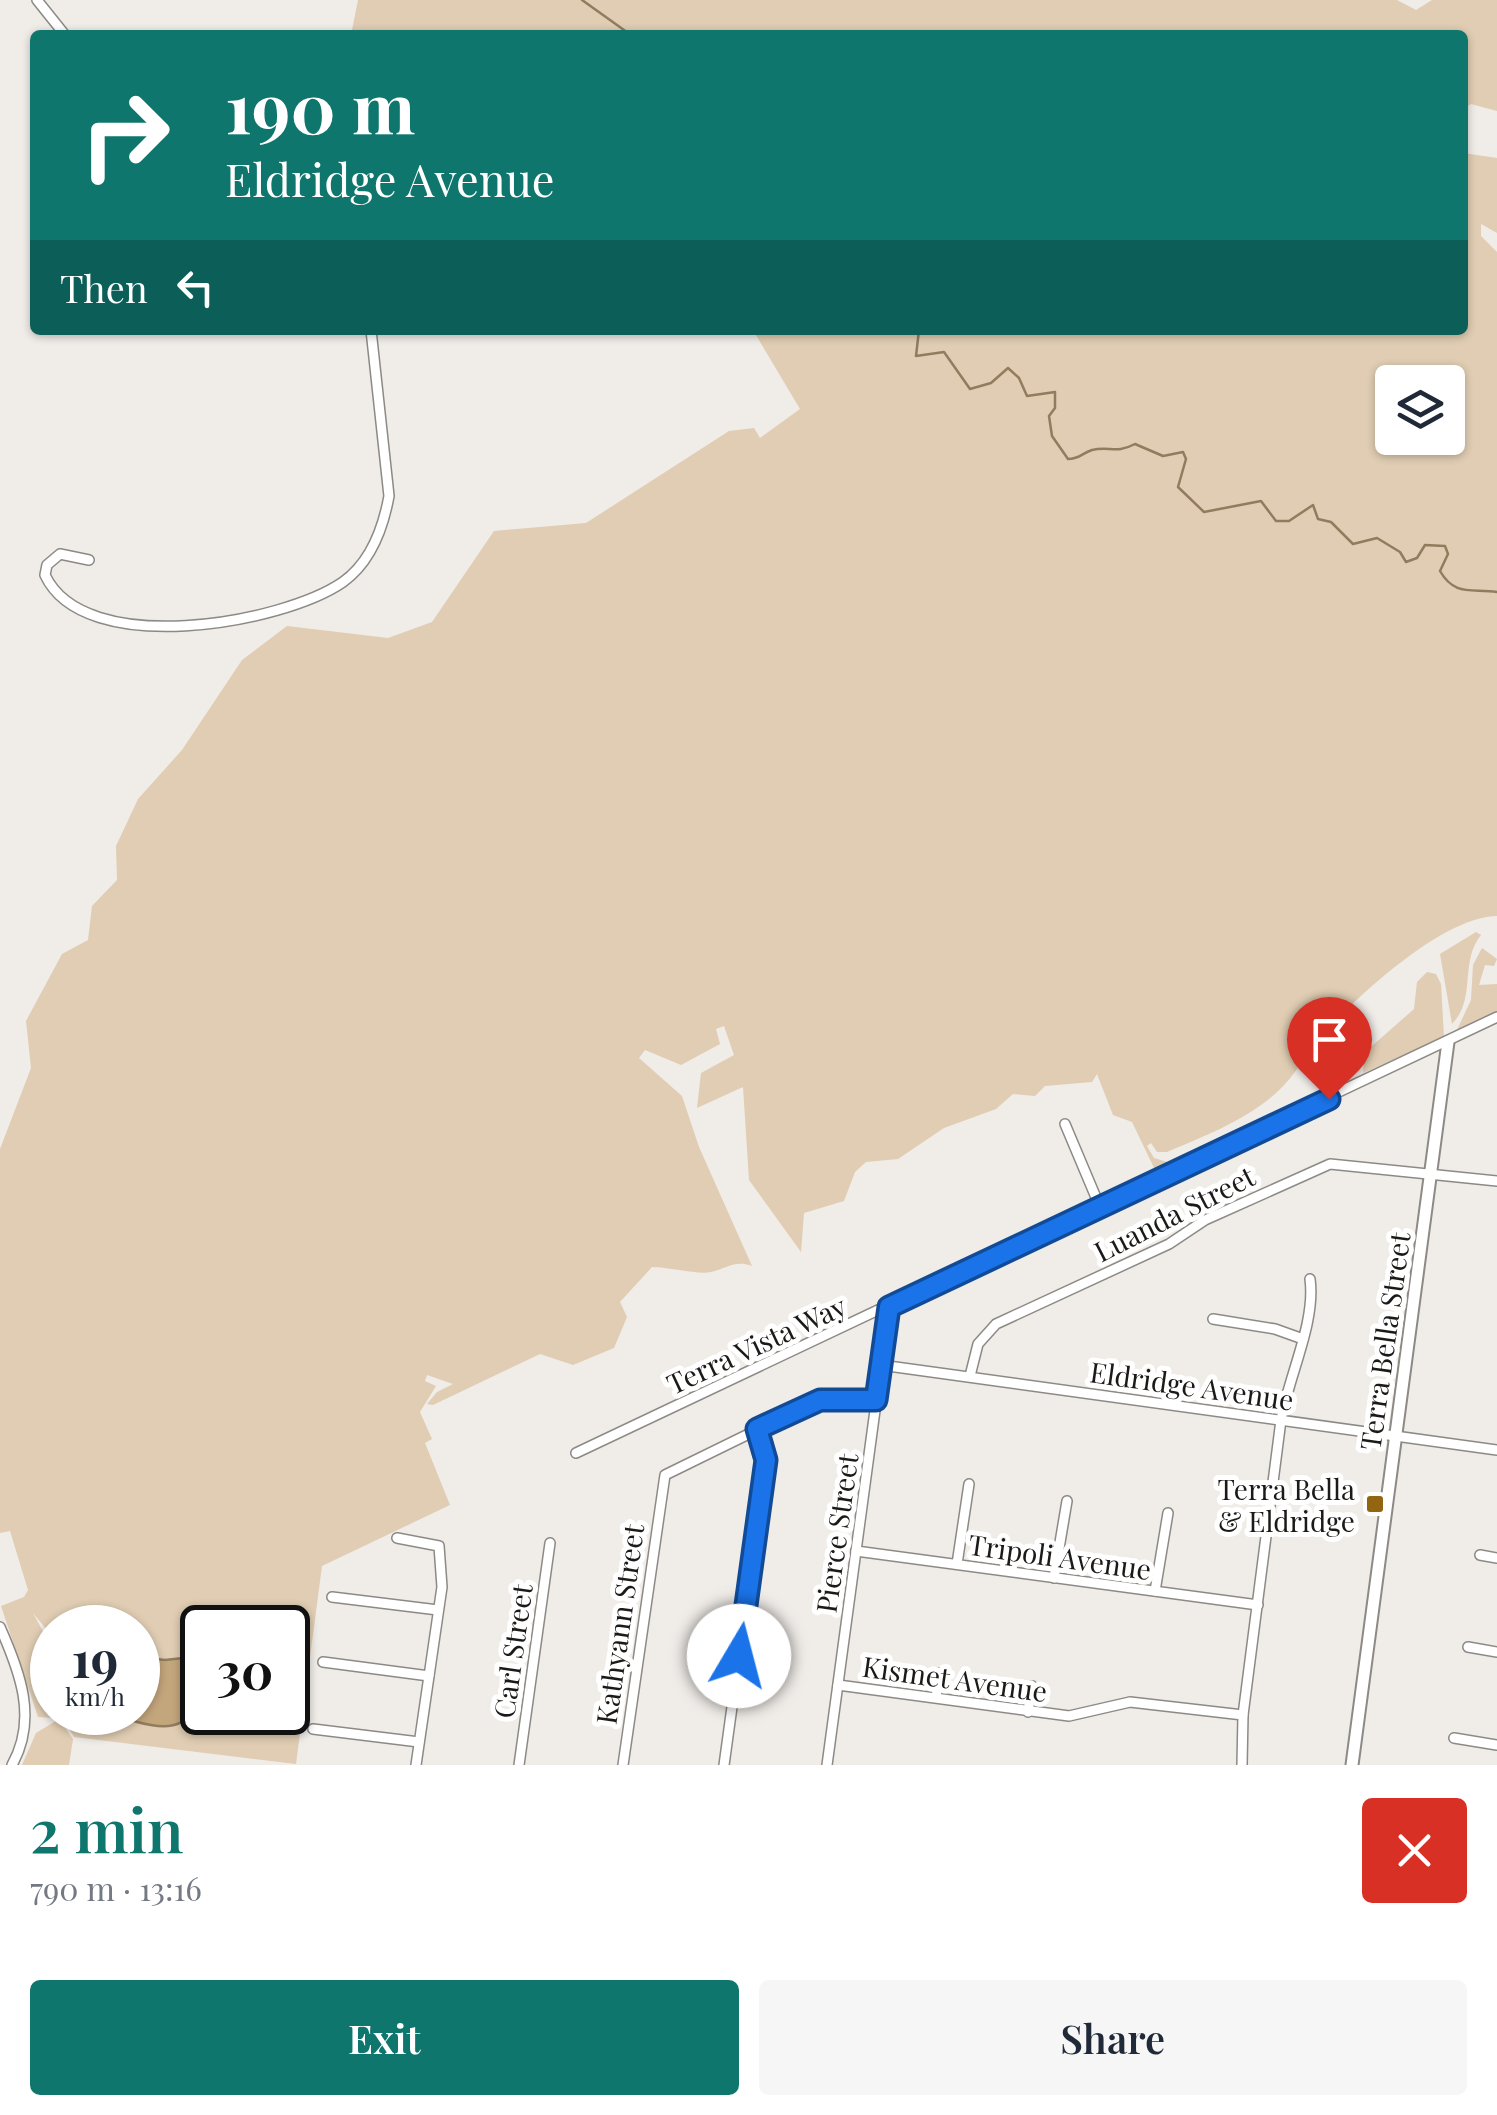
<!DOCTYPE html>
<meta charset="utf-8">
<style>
body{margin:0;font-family:"Playfair Display",serif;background:#f6f6f7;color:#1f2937;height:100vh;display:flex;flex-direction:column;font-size:38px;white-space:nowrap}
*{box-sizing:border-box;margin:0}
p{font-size:32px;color:#747a83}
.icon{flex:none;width:55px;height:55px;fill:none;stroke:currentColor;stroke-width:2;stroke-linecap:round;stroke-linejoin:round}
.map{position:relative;height:1765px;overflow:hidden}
.panel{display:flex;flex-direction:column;background:#fff;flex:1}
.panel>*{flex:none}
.top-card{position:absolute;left:30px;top:30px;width:1438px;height:305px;border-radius:10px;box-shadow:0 2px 8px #0004;background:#0f766e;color:#fff;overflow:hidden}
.controls{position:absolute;left:1375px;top:365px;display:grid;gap:20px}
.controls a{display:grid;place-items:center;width:90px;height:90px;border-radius:10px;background:#fff;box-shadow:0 2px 8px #0004;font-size:50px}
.speed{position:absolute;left:30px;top:1605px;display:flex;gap:20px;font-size:50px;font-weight:700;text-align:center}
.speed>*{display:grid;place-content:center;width:130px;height:130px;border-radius:50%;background:#fff;box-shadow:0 2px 8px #0004;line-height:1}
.speed small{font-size:25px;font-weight:400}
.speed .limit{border:5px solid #111;border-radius:15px;background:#fff;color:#111}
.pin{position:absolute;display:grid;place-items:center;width:85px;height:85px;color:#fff;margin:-102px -42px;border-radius:50% 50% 50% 0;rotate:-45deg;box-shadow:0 0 10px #0007}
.pin .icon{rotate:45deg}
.me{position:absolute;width:110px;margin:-55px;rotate:8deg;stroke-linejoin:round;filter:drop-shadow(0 0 8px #0008)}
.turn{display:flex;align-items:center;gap:35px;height:210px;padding:0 30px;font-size:45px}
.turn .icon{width:130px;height:130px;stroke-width:2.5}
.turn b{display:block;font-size:70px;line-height:85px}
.then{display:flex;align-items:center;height:95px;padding:0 30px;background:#0003;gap:20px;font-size:38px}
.round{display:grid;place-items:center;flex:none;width:105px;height:105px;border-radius:10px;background:#f6f6f7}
.summary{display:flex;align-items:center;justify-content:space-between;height:170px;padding:0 30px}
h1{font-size:60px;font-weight:600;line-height:75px;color:#0f766e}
.button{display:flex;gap:20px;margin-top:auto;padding:20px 30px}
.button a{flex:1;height:115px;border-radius:10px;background:#0f766e;color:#fff;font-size:40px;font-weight:600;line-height:115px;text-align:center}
.button a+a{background:#f6f6f7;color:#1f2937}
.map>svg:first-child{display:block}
.green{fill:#e0cdb3;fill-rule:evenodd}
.water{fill:#c4a67c;stroke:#917c5e;stroke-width:2.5}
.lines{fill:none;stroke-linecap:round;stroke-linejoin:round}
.stream{stroke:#917c5e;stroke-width:2.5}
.minor-casing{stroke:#8d8a86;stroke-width:12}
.tertiary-casing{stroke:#8d8a86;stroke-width:15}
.minor{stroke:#fff;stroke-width:9}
.tertiary{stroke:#fff;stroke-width:11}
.route-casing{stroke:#114b97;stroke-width:25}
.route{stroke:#1a73e8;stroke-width:18}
.poi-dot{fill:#936511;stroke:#fff;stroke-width:4}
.labels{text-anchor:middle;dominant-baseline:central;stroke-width:10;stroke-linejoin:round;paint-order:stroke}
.street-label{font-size:28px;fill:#1b1a18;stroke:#fff}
.poi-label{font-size:28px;fill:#1b1a18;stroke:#fff;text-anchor:end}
</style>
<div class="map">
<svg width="1497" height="1765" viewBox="0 0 1497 1765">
<rect width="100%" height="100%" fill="#f0ece8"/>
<g class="green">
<path d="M358 0H1397L1416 10 1432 0H1497V111L1471 104 1463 109 1462 35H351Z"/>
<path d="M1463 153 1497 158V233L1481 224V236L1497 252V916C1444 917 1365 990 1328 1028 1308 1049 1297 1075 1275 1094 1244 1121 1205 1136 1167 1152H1157L1151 1143 1147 1146 1154 1158 1174 1164 1156 1172 1132 1122 1113 1115 1097 1074 1092 1082 1045 1086 1035 1096 1013 1094 996 1109 944 1128 898 1159 866 1162 855 1172 844 1201 804 1213 801 1252 749 1180 743 1087 697 1108 701 1073 734 1055 724 1026 716 1029 720 1044 681 1065 645 1050 639 1058 682 1096 699 1147 752 1266C735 1260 728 1268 711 1272 698 1275 669 1267 652 1267L620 1302 627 1317 614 1348 573 1365 540 1354 433 1405 427 1404 437 1392 453 1384 427 1375 425 1381 436 1386 420 1412 432 1439 425 1443 450 1505 322 1566 296 1764 74 1737 63 1719C85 1705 171 1712 197 1720L202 1712 183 1694 202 1663V1712H288V1628L224 1627 257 1616 263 1606 225 1619 217 1627 202 1628V1649L190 1667 184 1656 170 1662 138 1656V1628H52V1636L33 1613 52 1648V1712L61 1713 53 1718 38 1717 1 1606 24 1597 28 1590 10 1531 0 1533V1149L31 1068 26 1021 62 954 88 940 92 906 117 880 116 846 138 799 182 750 242 660 287 626 388 638 432 622 494 531 586 523 729 431 754 428 760 438 800 409 753 330H1462ZM1392 382H1448V438H1392Z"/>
<path d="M1476 932 1481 935C1459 962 1477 998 1452 1024L1440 954Z"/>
<path d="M1482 948 1497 959 1494 966 1485 965 1479 985 1497 984V1013L1456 1032 1471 1000 1473 965Z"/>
<path d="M1427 972 1436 974 1441 984 1444 1037 1363 1073 1364 1053 1414 1009 1417 982Z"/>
<path d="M59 1719 73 1739 69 1765H22L36 1733Z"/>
</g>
<path class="water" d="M202 1656C203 1732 176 1738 110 1713L138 1712V1657L165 1660Z"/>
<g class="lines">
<g class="stream">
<path d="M582 0 631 35"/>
<path d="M919 330 916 356 944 352 970 389 991 383 1008 368 1019 378 1027 396 1055 392V408L1049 416 1052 436 1068 459C1080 459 1082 453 1092 450 1110 446 1116 454 1135 444L1163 456 1183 452 1186 459 1178 487 1204 512 1261 501 1276 521H1289L1313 505 1318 519 1331 522 1353 544 1377 538 1400 552 1406 562 1417 558 1425 545 1445 546 1448 554 1440 571C1455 597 1472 588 1497 592"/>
</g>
<defs>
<g id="minor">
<path d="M37 0 65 35"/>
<path d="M89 560 60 554 47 565 45 575C84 659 282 624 343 582 371 562 383 529 389 496L371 330"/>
<path d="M1065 1124 1100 1207"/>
<path d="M1213 1319 1275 1329 1303 1339"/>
<path d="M881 1365 1497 1450"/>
<path d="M970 1376 978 1344 996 1324 1169 1244 1205 1220 1330 1164 1497 1181"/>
<path d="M576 1453 1497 1017"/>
<path d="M397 1538 439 1546 442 1587 416 1765"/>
<path d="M856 1551 1258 1605"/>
<path d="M1480 1555 1497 1558"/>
<path d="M957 1564 969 1484"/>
<path d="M1054 1578 1067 1501"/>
<path d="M1155 1591 1168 1513"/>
<path d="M332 1597 438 1610"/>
<path d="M0 1627C20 1672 38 1719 12 1765"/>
<path d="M1468 1647 1497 1652"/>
<path d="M323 1662 429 1676"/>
<path d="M838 1685 1069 1716 1130 1702 1243 1715"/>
<path d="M936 1697 940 1673"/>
<path d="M1028 1712 1032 1686"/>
<path d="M313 1729 419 1742"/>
<path d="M1454 1738 1497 1745"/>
<path d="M519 1765 550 1543"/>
<path d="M623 1765 665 1475 820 1399 876 1400"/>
<path d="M724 1765 766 1460 757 1429"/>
<path d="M827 1765 889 1307"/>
<path d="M1242 1765 1243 1715 1281 1420C1289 1375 1316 1322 1310 1279"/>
</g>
<path id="tertiary" d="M1352 1765 1448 1042"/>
</defs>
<use href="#minor" class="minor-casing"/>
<use href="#tertiary" class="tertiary-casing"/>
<use href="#minor" class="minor"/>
<use href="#tertiary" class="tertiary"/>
</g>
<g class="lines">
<defs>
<path id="route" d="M739 1656 766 1460 757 1429 820 1400H876L889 1307 1329 1099"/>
</defs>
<use href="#route" class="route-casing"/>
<use href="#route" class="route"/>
</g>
<rect class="poi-dot" x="1365" y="1494" width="20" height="20" rx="5"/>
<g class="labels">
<g class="street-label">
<text transform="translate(1174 1213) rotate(-27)">Luanda Street</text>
<text transform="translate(1384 1341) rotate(-82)">Terra Bella Street</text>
<text transform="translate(756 1344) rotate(-25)">Terra Vista Way</text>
<text transform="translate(1192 1385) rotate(8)">Eldridge Avenue</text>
<text transform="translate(836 1533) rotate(-82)">Pierce Street</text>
<text transform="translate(1060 1556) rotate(8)">Tripoli Avenue</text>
<text transform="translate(619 1624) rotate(-82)">Kathyann Street</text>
<text transform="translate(512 1651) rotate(-82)">Carl Street</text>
<text transform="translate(955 1678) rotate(8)">Kismet Avenue</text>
</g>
<g class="poi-label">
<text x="1355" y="1488">Terra Bella<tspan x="1355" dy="32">&amp; Eldridge</tspan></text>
</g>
</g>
</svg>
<div class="controls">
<a><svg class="icon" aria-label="layers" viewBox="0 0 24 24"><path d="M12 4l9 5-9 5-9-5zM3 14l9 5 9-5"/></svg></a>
</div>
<div class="speed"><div>19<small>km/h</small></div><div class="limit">30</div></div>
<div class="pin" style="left:1329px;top:1099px;background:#d93025"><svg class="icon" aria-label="arrive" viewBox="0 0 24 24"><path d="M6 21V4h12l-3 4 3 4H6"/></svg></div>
<svg class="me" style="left:739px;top:1656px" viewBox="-20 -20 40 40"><circle r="19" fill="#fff"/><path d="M0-13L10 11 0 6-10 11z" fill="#1a73e8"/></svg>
<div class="top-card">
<div class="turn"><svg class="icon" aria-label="right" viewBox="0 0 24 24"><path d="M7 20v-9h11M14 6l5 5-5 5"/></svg><div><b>190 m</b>Eldridge Avenue</div></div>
<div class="then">Then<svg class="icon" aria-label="left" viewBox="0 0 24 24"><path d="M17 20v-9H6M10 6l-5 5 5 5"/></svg></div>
</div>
</div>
<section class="panel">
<div class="summary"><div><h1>2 min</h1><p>790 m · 13:16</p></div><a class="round" style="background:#d93025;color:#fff"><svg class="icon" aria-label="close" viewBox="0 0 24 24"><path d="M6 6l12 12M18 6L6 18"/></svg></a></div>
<div class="button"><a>Exit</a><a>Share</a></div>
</section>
